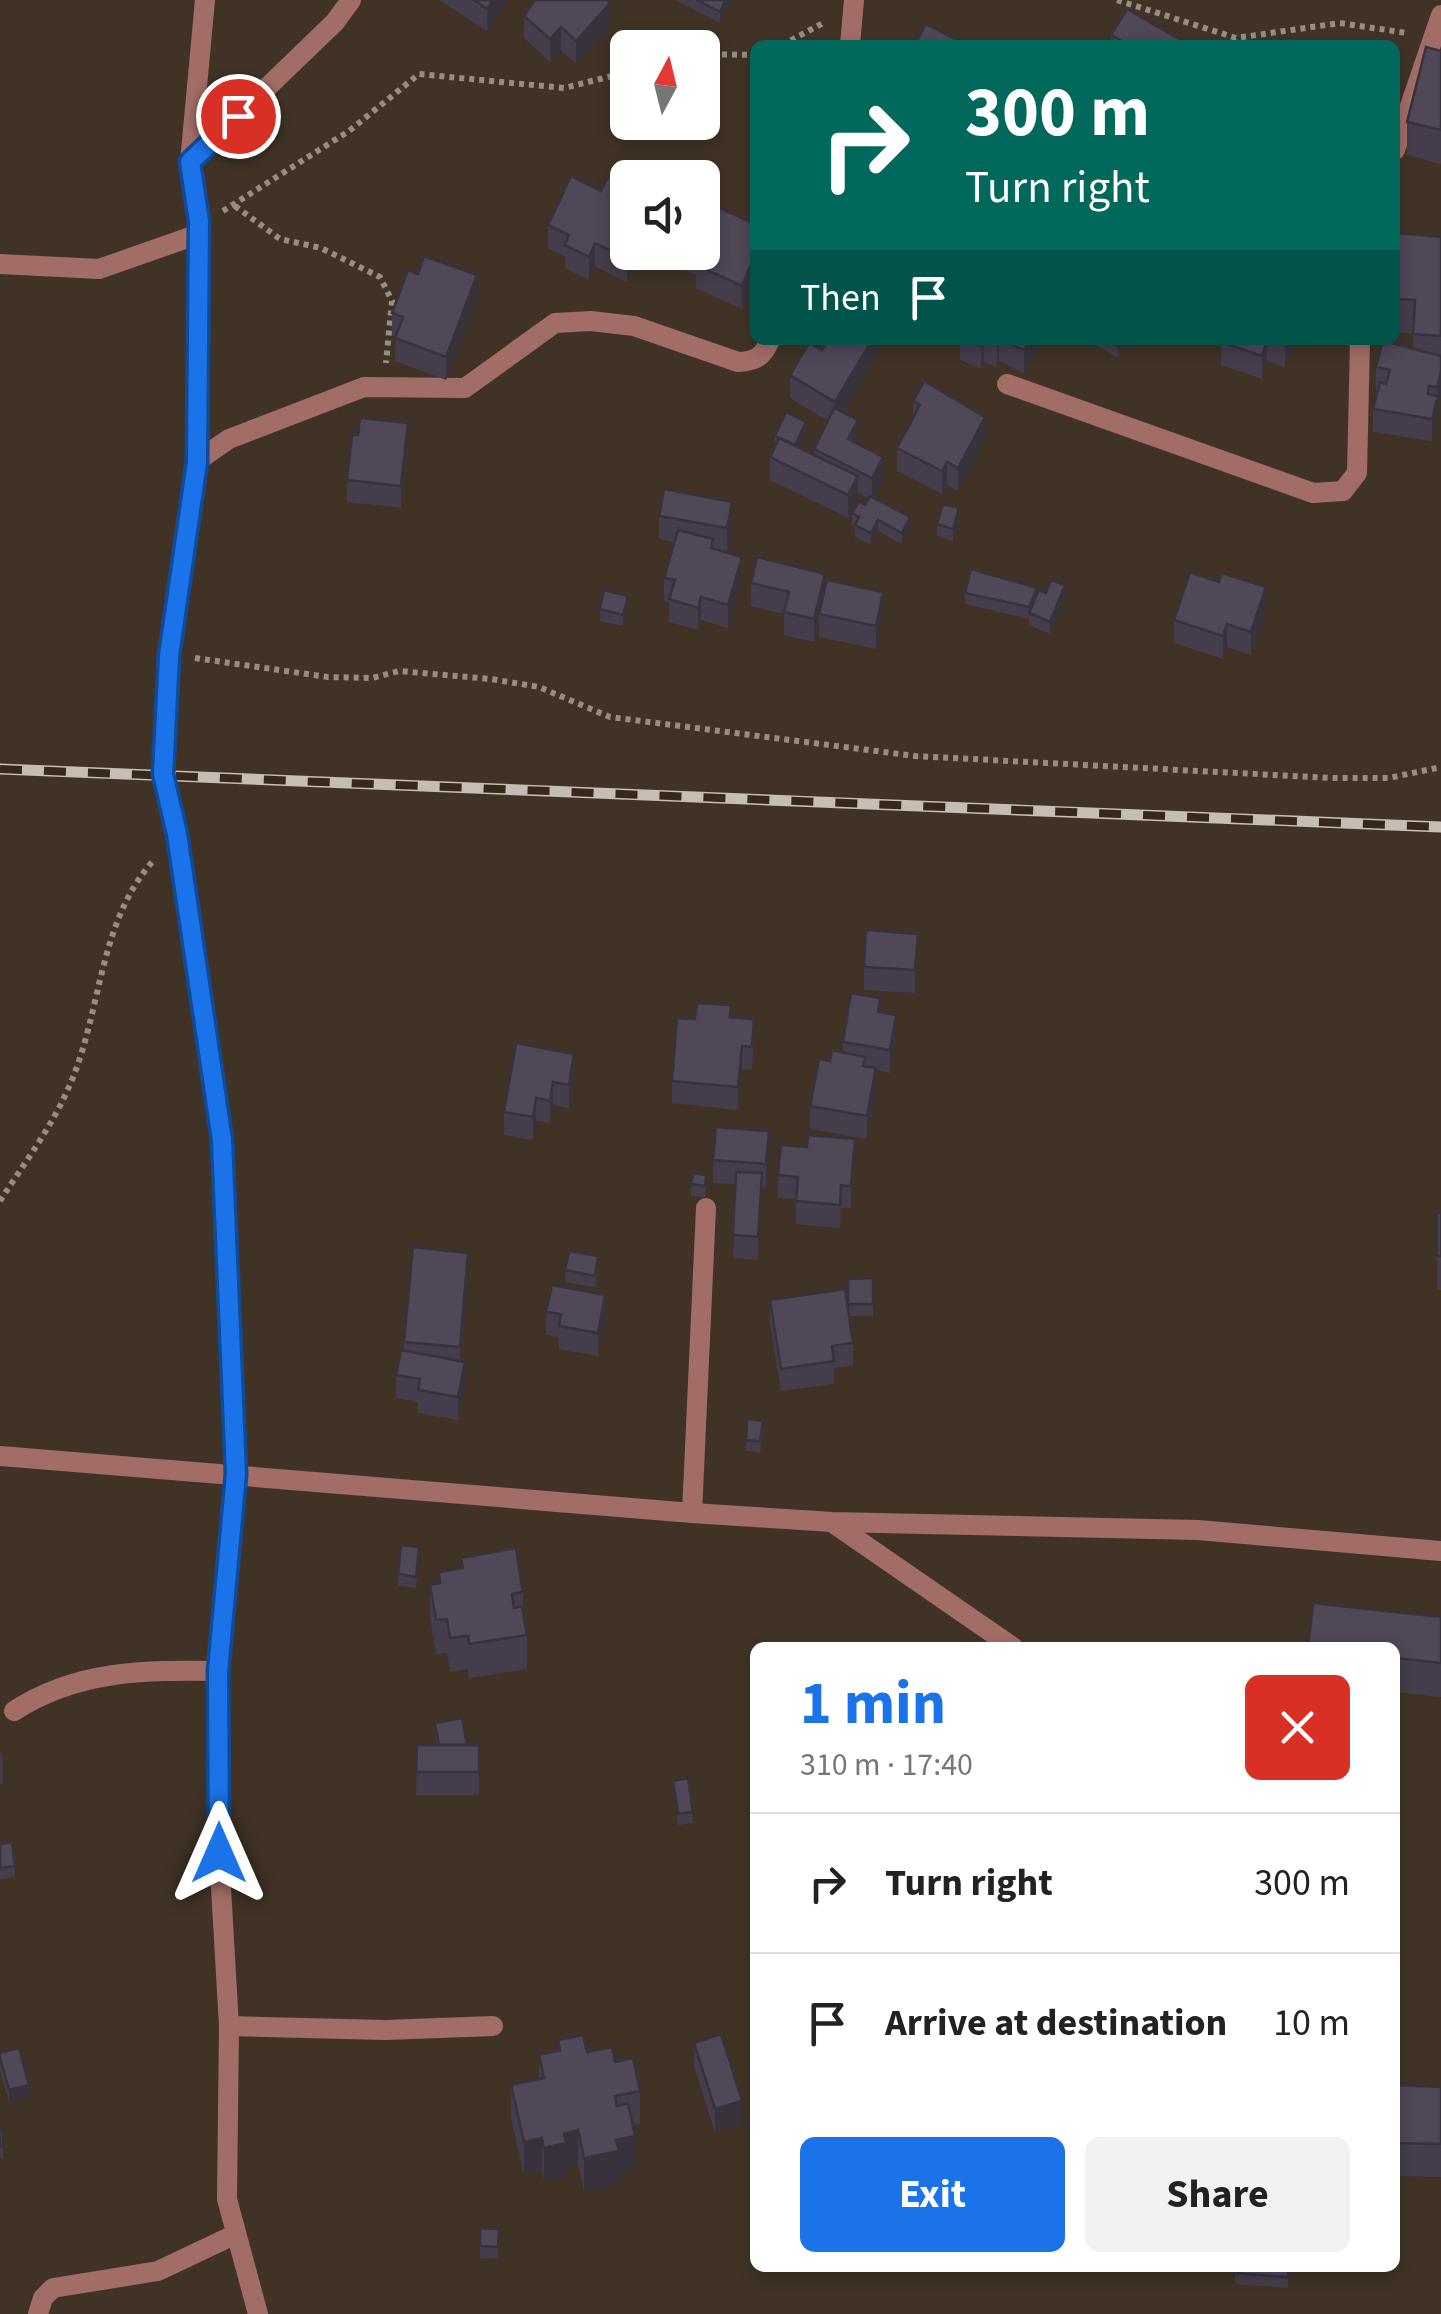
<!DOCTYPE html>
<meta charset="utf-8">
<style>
body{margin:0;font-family:"Source Sans 3",sans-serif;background:#f2f2f2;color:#222;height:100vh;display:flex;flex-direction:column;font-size:38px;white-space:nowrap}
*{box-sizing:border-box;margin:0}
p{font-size:32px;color:#767676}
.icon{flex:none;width:55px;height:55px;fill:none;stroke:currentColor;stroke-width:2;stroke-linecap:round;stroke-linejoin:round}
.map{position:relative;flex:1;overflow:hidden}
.side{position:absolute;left:750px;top:1642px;width:650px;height:630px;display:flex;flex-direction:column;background:#fff;border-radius:15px;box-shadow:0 5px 15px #0003}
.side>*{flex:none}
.top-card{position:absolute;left:750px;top:40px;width:650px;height:305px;border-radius:15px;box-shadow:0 5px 15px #0003;background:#00695c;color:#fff;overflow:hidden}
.needle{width:65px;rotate:7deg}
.fabs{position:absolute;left:610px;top:30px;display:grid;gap:20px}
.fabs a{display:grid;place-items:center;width:110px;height:110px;border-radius:15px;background:#fff;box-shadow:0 5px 15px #0003;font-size:50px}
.pin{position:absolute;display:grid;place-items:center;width:85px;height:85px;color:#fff;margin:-42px;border:5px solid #fff;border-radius:50%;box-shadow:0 2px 10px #0007}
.me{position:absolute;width:110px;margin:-55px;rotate:0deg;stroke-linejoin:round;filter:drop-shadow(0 0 8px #0008)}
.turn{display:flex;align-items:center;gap:35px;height:210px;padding:0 50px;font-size:45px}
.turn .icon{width:130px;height:130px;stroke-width:2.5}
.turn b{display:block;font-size:70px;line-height:85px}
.then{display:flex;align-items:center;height:95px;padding:0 50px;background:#0003;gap:20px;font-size:38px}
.round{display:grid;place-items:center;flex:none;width:105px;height:105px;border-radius:15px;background:#f2f2f2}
.overview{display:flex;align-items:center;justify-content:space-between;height:170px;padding:0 50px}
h1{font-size:60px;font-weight:700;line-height:75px;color:#1a73e8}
.cta{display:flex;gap:20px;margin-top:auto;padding:20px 50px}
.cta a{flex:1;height:115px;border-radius:15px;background:#1a73e8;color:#fff;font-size:40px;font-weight:700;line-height:115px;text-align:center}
.cta a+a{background:#f2f2f2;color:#222}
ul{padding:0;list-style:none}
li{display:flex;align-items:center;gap:30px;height:140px;padding:0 50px;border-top:2px solid #e0e0e0}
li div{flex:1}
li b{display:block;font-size:38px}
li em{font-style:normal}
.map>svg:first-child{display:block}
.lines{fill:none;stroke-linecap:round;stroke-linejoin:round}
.path{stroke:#978d83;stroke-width:6;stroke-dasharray:5 5;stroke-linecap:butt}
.street{stroke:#a26d66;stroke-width:20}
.rail-casing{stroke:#c6bdb4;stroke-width:11}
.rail{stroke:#36291c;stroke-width:8;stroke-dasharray:22;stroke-linecap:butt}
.wall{fill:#453d4b}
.shaded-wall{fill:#38323d}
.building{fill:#504757;stroke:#38323d;stroke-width:2.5}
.route-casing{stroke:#114b97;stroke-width:25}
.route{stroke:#1a73e8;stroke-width:18}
</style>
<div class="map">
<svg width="1441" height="2314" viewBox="0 0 1441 2314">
<rect width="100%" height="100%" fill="#403326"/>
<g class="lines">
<g class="path">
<path d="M1117 0 1236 38 1340 23 1407 33"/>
<path d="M782 45 825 22"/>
<path d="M702 54 755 55"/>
<path d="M235 206 280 239 321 248 380 277 392 301 386 363"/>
<path d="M223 211 349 131 419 74 564 88 628 72"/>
<path d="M195 658 328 677 372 678 399 671 491 679 539 687 610 717 915 756 1331 778H1389L1441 767"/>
<path d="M0 1201C23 1165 51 1128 68 1089 102 1015 97 924 153 861"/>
</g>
<g class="street">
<path d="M205 0 190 162 199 221 197 461 169 656 163 774 177 833 222 1140 236 1474 218 1671 219 1853 229 2026 227 2199 258 2314"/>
<path d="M850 45 854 0"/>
<path d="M1395 150 1441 15"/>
<path d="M190 162 335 22 351 0"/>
<path d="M0 264 99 269 199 234"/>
<path d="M1007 384 1313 493 1343 491 1357 473 1360 340"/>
<path d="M197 461 229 439 364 387 465 388 555 323 591 321 634 326 738 362C756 361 763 357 770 340"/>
<path d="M0 1456 692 1513 832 1522 1198 1530 1441 1551"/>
<path d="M692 1513 706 1208"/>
<path d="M833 1523 1014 1648"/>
<path d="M14 1711C77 1670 145 1670 218 1671"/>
<path d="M229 2026 386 2030 493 2026"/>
<path d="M38 2314 43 2298 53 2288 158 2271 236 2234"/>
</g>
<defs>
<path id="rail" d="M0 769 1441 827"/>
</defs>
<use href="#rail" class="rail-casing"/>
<use href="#rail" class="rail"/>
</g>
<g class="wall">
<path d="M439 0H508L487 31Z"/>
<path d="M675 0H731V1L720 23Z"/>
<path d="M524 16 610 26 576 64 561 50 550 62 524 38Z"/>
<path d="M1111 35 1189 45H1111Z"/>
<path d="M1441 51V164L1407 155V122Z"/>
<path d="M755 224V278L742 309 696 288V275L666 262V252H702Z"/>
<path d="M548 225 628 252H642L627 282 595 266 589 280 565 268V256L548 248Z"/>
<path d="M1441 237V394L1438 405V419L1432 441 1373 432V409L1378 390H1376V367L1413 349V334L1395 332V269Z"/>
<path d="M477 298 446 380 395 361 396 337 392 336V313Z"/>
<path d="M819 340H880V350L843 412 858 444 883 480 874 498 910 529 902 544 878 531 871 545 855 537V527L852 525V513L865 505 869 499 858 493V499L848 518 770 480V457L775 446V436L806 433 799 448 814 455V449L828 421 790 398V375L822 350 824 347 819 344Z"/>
<path d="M960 340H1043L1024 373 999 361 997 367 984 362 981 369 960 360Z"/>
<path d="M1096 340H1126V345L1118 358 1096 345Z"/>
<path d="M1210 340H1294L1285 367 1267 361 1262 379 1221 365V344Z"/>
<path d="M913 401 985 440 958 491 947 485 942 494 897 471V448L913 417Z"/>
<path d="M408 446 401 508 347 502V480Z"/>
<path d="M659 516 732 525 727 551 713 548 742 579 728 628 701 620 698 630 669 622V602L664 601V578L674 542 659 539Z"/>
<path d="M959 520 953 541 937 536V524Z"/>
<path d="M1219 582 1266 610 1251 655 1227 647 1223 659 1174 643V620Z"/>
<path d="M751 583 825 588 883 614 876 649 819 637V619L814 642 784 635V614L751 606Z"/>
<path d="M965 593 1037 595 1046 593 1065 597 1050 634 1029 625V619L965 604Z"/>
<path d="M628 607 623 626 600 621V609Z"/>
<path d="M918 956 915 993 864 990V967Z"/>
<path d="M880 1012 896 1038 890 1073 876 1070V1091L867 1139 810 1129V1106L830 1061 843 1052V1042Z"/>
<path d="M731 1017 754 1042 752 1070 742 1069 738 1110 672 1103V1081L695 1019Z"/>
<path d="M516 1043 574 1076 569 1108 553 1105 550 1123 536 1121 533 1140 504 1135V1112Z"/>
<path d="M769 1153 766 1187 762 1186 758 1260 733 1258 736 1184 713 1183V1160Z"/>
<path d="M855 1161 851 1208H841L840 1228 796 1224V1199L778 1198V1175Z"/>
<path d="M691 1184 706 1187 705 1198 691 1196Z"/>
<rect x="1437" y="1213" width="4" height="77"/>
<path d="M598 1268 595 1287 565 1282V1270Z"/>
<path d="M468 1276 461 1361 465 1385 458 1420 418 1413V1402L396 1398V1375L404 1351V1342Z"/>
<path d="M873 1278V1316H849L853 1343V1365L834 1368V1384L781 1391 770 1323V1300L848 1306V1279Z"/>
<path d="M546 1312 605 1318 598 1356 559 1349V1337L546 1335Z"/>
<path d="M763 1432 760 1453 746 1451V1440Z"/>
<path d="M461 1558 523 1592V1616L527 1635V1669L469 1678 468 1669 450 1672 447 1653 436 1654 430 1618V1585L439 1583V1572L461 1568Z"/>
<path d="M419 1559 416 1588 398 1586V1574Z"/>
<path d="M1441 1617V1697L1395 1692V1648Z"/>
<path d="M435 1723 467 1745H479V1795H416L417 1745H437Z"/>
<path d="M0 1749 3 1761V1784L0 1785Z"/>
<path d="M673 1781 693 1812V1823L678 1825Z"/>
<path d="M0 1844 15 1866V1877L0 1879Z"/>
<path d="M558 2040 615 2062 640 2091V2124L632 2125 635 2169 619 2173V2184L584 2191 578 2164 566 2166V2177L544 2181 542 2171 524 2175 511 2118V2085L539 2079V2055L558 2051Z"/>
<path d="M694 2043 742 2123 715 2132 694 2066Z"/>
<path d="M0 2053 29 2096 9 2102 0 2070Z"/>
<path d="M1395 2085 1441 2087V2177L1395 2176Z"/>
<path d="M0 2130 3 2146V2158H0Z"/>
<path d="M499 2229 498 2259 480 2258V2246Z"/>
<path d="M1289 2268 1288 2288 1235 2284V2273Z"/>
</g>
<g class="shaded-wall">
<path d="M493 0H508L487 31V9Z"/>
<path d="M726 0H731V1L720 23V12Z"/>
<path d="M610 3V26L576 64V41Z"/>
<path d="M561 27V50L550 62V39Z"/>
<path d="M595 243V266L589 280V257Z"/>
<path d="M631 252H642L627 282V259Z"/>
<path d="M755 255V278L742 309V286Z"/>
<path d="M477 275V298L446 380V357Z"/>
<path d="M872 340H880V350L835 425V402Z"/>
<path d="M984 340V362L981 369V346Z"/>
<path d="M999 340V361L997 367V345Z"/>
<path d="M1030 340H1043L1024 373V350Z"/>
<path d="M1122 340H1126V345L1118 358V347Z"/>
<path d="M1267 340V361L1262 379V356Z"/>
<path d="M1286 340H1294L1285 367V344Z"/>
<path d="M1441 371V394L1438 405V419L1432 441V419L1437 402V387Z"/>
<path d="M985 417V440L958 491V468Z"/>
<path d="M858 420V443L848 462V439Z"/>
<path d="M806 422V433L795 457V445Z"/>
<path d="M408 423V446L401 508V486Z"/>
<path d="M883 457V480L872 501V478Z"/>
<path d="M947 462V485L942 494V471Z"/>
<path d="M858 476V499L848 518V495Z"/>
<path d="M732 502V525L727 551V528Z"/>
<path d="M959 508V520L953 541V529Z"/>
<path d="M910 517V529L902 544V533Z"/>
<path d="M878 520V531L871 545V533Z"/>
<path d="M742 557V579L728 628V605Z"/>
<path d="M825 574V597L819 614 814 642V619Z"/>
<path d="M1065 585V597L1050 634V622Z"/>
<path d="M1266 587V610L1251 655V632Z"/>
<path d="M883 592V614L876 649V626Z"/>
<path d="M628 596V607L623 626V615Z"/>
<path d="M701 597V620L698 630V608Z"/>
<path d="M1227 624V647L1223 659V636Z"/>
<path d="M918 934V956L915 993V970Z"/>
<path d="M896 1015V1038L890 1073V1050Z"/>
<path d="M742 1046V1069L738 1110V1087Z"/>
<path d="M574 1054V1076L569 1108V1085Z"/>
<path d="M876 1068V1091L867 1139V1116Z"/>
<path d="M553 1082V1105L550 1123V1101Z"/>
<path d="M536 1098V1121L533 1140V1117Z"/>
<path d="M769 1131V1153L766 1187V1164Z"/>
<path d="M855 1139V1161L851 1208V1186Z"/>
<path d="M762 1173V1196L758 1260V1237Z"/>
<path d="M468 1253V1276L460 1370V1347Z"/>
<path d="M605 1295V1318L598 1356V1333Z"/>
<path d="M465 1362V1385L458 1420V1397Z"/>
<path d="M29 2085V2096L9 2102V2090Z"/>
<path d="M742 2101V2123L715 2132V2109Z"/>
<path d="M578 2130V2164L566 2166V2177L544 2181V2148L564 2134Z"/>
<path d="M635 2136V2169L619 2173V2184L584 2191V2158L616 2140Z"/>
<path d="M542 2138V2171L524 2175V2142Z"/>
</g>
<g class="building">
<path d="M474 0H493L487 9Z"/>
<path d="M535 0H607L610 3 576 41 561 27 550 39 524 16Z"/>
<path d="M697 0H726L720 12Z"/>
<path d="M1127 9 1189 45H1129L1111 35Z"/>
<path d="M926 24 966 45H915Z"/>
<path d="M1426 47 1441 51V130L1407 122Z"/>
<path d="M571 176 601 191 608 177 628 186V252H631L627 259 595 243 589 257 565 245 569 235 548 225Z"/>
<path d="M702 200 755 224V255L742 286 696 265 701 255 697 252H702Z"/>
<path d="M1398 233 1441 237V336L1413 334 1415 300 1395 299Z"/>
<path d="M424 256 477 275 446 357 395 338 403 317 392 313 408 270 418 274Z"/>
<path d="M828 340H872L835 402 790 375 809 343 822 350Z"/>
<path d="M966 340H984L981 346Z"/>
<path d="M1002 340H1030L1024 350Z"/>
<path d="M1106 340H1122L1118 347Z"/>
<path d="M1221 340H1267L1262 356 1221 342Z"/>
<path d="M1272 340H1286L1285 344Z"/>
<path d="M1383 341 1441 356V371L1437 387 1429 386 1428 394 1438 396 1432 419 1373 409 1380 382 1386 384 1390 370 1376 367Z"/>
<path d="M924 381 985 417 958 468 947 462 942 471 897 448 920 405 913 401Z"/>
<path d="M834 408 858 420 848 439 883 457 872 478 814 449Z"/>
<path d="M786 412 806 422 795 445 775 436Z"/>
<path d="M360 418 408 423 401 486 347 480 352 435H358Z"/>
<path d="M779 438 858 476 848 495 770 457Z"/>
<path d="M664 489 732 502 727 528 659 516Z"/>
<path d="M870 496 910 517 902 533 878 520 871 533 855 525 859 517 852 513 859 501 865 505Z"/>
<path d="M943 504 959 508 953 529 937 524Z"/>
<path d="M678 530 713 539 711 548 742 557 728 605 701 597 698 608 669 599 675 580 664 578Z"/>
<path d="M757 557 825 574 814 619 784 612 789 592 751 583Z"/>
<path d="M971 569 1037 588 1029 607 965 593Z"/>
<path d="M1190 572 1219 582 1222 573 1266 587 1251 632 1227 624 1223 636 1174 620Z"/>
<path d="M827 580 883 592 876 626 819 614Z"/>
<path d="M1051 580 1065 585 1050 622 1029 613 1039 590 1046 593Z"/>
<path d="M604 590 628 596 623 615 600 609Z"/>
<path d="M866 930 918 934 915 970 864 967Z"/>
<path d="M851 993 880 998 878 1012 896 1015 890 1050 843 1042Z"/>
<path d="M697 1003 731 1005 730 1017 754 1019 752 1047 742 1046 738 1087 672 1081 677 1018 695 1019Z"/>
<path d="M516 1043 574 1054 569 1085 553 1082 550 1101 536 1098 533 1117 504 1112Z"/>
<path d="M832 1050 865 1057 863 1066 876 1068 867 1116 810 1106 819 1059 830 1061Z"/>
<path d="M716 1127 769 1131 766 1164 713 1160Z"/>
<path d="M808 1135 855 1139 851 1186 841 1185 840 1205 796 1201 798 1177 778 1175 781 1145 807 1147Z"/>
<path d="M736 1172 762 1173 758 1237 733 1235Z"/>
<path d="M693 1173 706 1175 705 1186 691 1184Z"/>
<rect x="1437" y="1213" width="4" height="43"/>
<path d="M413 1247 468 1253 460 1347 404 1342Z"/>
<path d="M569 1251 598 1256 595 1276 565 1270Z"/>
<path d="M873 1278V1304H848V1279Z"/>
<path d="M552 1285 605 1295 598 1333 559 1326 561 1314 546 1312Z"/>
<path d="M845 1289 853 1343 832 1346 834 1361 781 1369 770 1300Z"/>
<path d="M401 1350 465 1362 458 1397 418 1390 420 1379 396 1375Z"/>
<path d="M747 1419 763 1421 760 1441 746 1440Z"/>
<path d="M401 1545 419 1547 416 1577 398 1574Z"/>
<path d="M516 1548 523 1592 512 1594 514 1608 522 1606 527 1635 469 1644 468 1636 450 1638 447 1619 436 1620 430 1585 440 1583 439 1572 463 1568 461 1558Z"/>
<path d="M1313 1603 1441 1617V1663L1395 1658V1648H1308Z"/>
<path d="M462 1718 467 1745H439L435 1723Z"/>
<path d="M417 1745H479V1772H416Z"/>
<path d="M688 1778 693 1812 678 1814 673 1781Z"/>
<path d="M12 1842 15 1866 0 1868V1844Z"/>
<path d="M721 2034 742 2101 715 2109 694 2043Z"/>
<path d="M583 2035 587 2052 612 2047 615 2062 633 2058 640 2091 615 2096 617 2106 628 2103 635 2136 616 2140 619 2151 584 2158 578 2130 564 2134 566 2143 544 2148 542 2138 524 2142 511 2085 544 2078 539 2055 560 2050 558 2040Z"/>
<path d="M19 2048 29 2085 9 2090 0 2058V2053Z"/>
<path d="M1395 2085 1441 2087V2144L1395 2143Z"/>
<rect x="0" y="2130" width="3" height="16"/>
<path d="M480 2228 499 2229 498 2247 480 2246Z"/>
<path d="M1236 2268H1289L1288 2277 1235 2273Z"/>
</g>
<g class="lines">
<defs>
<path id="route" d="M219 1853 218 1671 236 1474 222 1140 177 834 163 774 169 656 197 462 199 221 190 162 238 116"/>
</defs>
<use href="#route" class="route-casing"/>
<use href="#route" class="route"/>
</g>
</svg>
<div class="fabs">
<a><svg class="needle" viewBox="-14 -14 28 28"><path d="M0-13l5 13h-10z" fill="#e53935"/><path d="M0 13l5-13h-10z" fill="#767676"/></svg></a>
<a><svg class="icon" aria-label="sound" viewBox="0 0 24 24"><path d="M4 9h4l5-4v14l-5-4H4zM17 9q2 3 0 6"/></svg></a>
</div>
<div class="pin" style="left:238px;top:116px;background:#d93025"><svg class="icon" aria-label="arrive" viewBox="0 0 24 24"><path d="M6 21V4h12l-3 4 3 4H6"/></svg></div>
<svg class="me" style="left:219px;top:1853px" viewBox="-20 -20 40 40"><path d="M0-17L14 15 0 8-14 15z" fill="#1a73e8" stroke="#fff" stroke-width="4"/></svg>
<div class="top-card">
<div class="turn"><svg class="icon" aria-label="right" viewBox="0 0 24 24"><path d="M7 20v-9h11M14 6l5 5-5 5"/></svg><div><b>300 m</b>Turn right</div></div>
<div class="then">Then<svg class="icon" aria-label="arrive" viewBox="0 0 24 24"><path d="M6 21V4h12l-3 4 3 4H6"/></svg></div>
</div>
<section class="side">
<div class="overview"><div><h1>1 min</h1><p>310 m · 17:40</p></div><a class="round" style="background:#d93025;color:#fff"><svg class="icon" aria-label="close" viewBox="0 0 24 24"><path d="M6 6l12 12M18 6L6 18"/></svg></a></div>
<ul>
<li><svg class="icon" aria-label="right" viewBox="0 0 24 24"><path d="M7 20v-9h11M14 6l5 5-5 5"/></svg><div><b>Turn right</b></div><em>300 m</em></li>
<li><svg class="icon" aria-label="arrive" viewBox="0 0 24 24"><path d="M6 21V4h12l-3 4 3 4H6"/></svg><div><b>Arrive at destination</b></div><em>10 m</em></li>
</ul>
<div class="cta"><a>Exit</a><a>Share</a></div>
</section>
</div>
